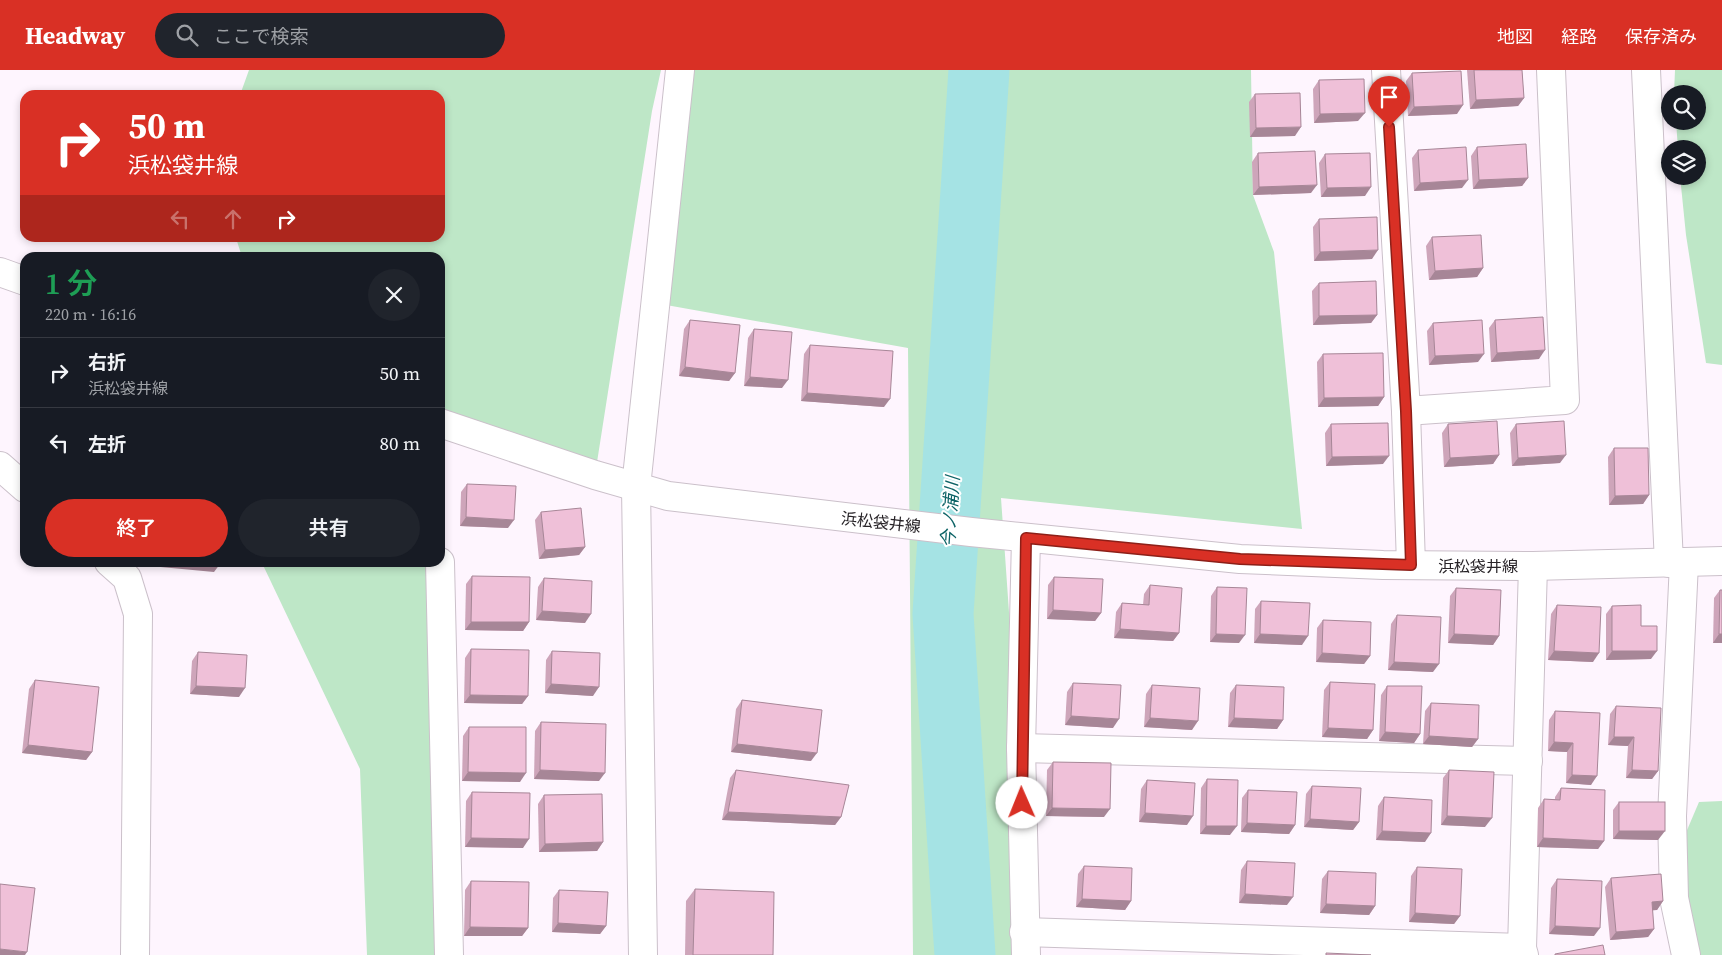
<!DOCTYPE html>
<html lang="ja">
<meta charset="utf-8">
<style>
body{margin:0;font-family:"Source Serif 4","Noto Sans JP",serif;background:#20242c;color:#f1f3f6;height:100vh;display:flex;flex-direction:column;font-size:19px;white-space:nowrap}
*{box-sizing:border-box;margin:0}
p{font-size:16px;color:#9ea1a6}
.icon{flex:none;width:28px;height:28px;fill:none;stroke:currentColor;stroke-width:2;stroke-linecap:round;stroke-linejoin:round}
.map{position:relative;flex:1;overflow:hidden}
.details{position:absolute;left:20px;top:182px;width:425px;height:315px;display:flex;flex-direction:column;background:#171b24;border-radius:15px;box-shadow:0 2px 8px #0003}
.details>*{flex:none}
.guide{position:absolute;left:20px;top:20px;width:425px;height:152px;border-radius:15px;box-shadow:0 2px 8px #0003;background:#d93025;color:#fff;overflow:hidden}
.tools{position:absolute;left:1661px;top:15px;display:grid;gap:10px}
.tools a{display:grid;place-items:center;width:45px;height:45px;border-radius:50%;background:#171b24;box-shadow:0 2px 8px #0003;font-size:25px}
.pin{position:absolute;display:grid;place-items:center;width:42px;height:42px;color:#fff;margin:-51px -21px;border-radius:50% 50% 50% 0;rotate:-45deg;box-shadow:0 0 5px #0007}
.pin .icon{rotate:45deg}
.me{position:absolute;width:55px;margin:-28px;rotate:359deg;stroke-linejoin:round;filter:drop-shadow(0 0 4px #0008)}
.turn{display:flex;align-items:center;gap:18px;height:105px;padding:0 25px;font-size:22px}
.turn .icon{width:65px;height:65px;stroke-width:2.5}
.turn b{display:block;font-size:35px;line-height:42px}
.lanes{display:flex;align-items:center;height:48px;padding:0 25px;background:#0003;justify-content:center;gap:25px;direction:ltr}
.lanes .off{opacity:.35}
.round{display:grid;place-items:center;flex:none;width:52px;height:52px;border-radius:26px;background:#20242c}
.summary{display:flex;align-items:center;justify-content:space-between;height:85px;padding:0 25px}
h1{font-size:30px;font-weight:600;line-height:38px;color:#1e9e55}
.primary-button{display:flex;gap:10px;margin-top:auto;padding:10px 25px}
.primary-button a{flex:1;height:58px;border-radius:30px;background:#d93025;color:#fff;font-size:20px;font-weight:600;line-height:58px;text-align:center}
.primary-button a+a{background:#20242c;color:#f1f3f6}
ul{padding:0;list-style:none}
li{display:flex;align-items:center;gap:15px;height:70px;padding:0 25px;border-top:1px solid #363941}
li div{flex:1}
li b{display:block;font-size:19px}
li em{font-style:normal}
header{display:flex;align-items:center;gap:30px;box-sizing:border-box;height:70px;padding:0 25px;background:#d93025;color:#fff}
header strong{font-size:24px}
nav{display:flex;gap:28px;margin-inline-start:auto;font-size:18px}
.search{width:350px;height:45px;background:#20242c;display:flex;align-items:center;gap:12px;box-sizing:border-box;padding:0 18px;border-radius:28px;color:#9ea1a6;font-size:19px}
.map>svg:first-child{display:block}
.green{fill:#bee7c7}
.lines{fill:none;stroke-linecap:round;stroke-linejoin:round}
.river{stroke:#a5e3e4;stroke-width:61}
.minor-casing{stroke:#cbc0ca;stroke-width:30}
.major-casing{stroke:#cbc0ca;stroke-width:30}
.minor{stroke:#fff;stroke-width:28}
.major{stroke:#fff;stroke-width:28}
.wall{fill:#cea5ba}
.shaded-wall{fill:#a78697}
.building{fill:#efc0d8;stroke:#a78697}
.route-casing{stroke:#8d1f18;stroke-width:12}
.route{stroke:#d93025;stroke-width:9}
.labels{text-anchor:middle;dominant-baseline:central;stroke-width:4;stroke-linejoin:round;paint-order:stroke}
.street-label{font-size:16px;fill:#282428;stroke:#fff}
.water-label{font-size:18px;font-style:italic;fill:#0e6467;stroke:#fff}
</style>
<header>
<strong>Headway</strong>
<div class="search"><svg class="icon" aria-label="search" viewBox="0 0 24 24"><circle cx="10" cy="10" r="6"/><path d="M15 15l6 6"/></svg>ここで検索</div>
<nav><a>地図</a><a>経路</a><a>保存済み</a></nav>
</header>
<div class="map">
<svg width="1722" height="885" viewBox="0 0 1722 885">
<rect width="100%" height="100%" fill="#fef5fe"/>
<g class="green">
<path d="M249 0H661L652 41 595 405 440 353V188L242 187 236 168H440V25H240Z"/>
<path d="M693 0H1251L1253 125 1274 182 1302 459 1001 428 1033 885H913L908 278 655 233Z"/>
<path d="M1675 0H1722V295L1706 293 1686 165 1680 106H1698V79H1678L1676 51H1698V24H1674Z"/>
<path d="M262 493H438L443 885H367L360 699Z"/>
<path d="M1722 731V885H1691L1673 793 1699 732Z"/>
</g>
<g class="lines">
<path class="river" d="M965 885 943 544 979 0"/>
<defs>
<g id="minor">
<path d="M1386 0 1406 341 1411 495"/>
<path d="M1646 0 1669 493"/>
<path d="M1406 341 1565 330 1551 0"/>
<path d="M0 396 25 418"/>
<path d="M1026 468 1021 678 1026 885"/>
<path d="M109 492 127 508 138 544 135 885"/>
<path d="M440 492 449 885"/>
<path d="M1684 493 1672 746 1674 828 1686 885"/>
<path d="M1021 678 1528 691"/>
<path d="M1024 862 1522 878"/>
<path d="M643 885 636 417 680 0"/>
<path d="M1524 885 1522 878 1533 496"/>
</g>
<g id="major">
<path d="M0 202 25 211"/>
<path d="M440 353 595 405 668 426 971 462 1240 489 1383 495 1533 496 1722 491"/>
</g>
</defs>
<use href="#minor" class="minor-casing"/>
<use href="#major" class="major-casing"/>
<use href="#minor" class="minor"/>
<use href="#major" class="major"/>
</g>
<g class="wall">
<path d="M1467 0H1522L1524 28 1518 36 1470 39Z"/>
<path d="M1412 3 1457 44 1408 46 1406 11Z"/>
<path d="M1319 10 1358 51 1314 53 1313 19Z"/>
<path d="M1255 24 1295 66 1250 67 1249 32Z"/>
<path d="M1477 77 1528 108 1522 116 1473 119 1471 86Z"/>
<path d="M1418 80 1462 118 1414 121 1412 88Z"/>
<path d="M1258 83 1311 123 1253 125 1252 92Z"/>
<path d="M1325 84 1365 126 1321 127 1319 93Z"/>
<path d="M1319 149 1372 189 1314 191 1313 157Z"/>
<path d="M1432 167 1483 198 1477 207 1429 210 1426 176Z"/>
<path d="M1319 213 1377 245 1371 253 1313 255 1312 221Z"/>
<path d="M690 250 735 303 729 311 679 306 684 259Z"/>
<path d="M1495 250 1539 289 1491 292 1489 258Z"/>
<path d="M1433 253 1478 292 1429 295 1427 261Z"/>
<path d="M754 259 782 318 744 316 748 268Z"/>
<path d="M810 275 884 337 801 331 804 284Z"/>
<path d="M1323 284 1384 327 1378 336 1318 337 1317 292Z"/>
<path d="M1331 354 1383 394 1326 396 1325 363Z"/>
<path d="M1448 354 1499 385 1493 394 1444 397 1442 363Z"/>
<path d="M1516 354 1560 393 1512 396 1510 363Z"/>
<path d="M1614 378 1649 425 1643 434 1609 435 1608 387Z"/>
<path d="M467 414 508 458 460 456 461 422Z"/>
<path d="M541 442 585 477 579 485 539 489 535 450Z"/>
<path d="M472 506 529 552 523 561 465 560 466 514Z"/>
<path d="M1054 507 1101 543 1095 551 1047 549 1048 515Z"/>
<path d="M544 508 585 553 536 550 538 517Z"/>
<path d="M1150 515 1179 563 1173 571 1114 568 1116 542 1122 533 1143 535 1144 524Z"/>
<path d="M1217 517 1239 573 1210 572 1211 526Z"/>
<path d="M1456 518 1499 566 1493 575 1448 573 1450 526Z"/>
<path d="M1720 520H1722V573H1713L1714 528Z"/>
<path d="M1261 531 1302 575 1254 573 1255 539Z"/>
<path d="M1557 535 1593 592 1548 590 1551 544Z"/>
<path d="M1612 536 1641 556 1651 589 1606 590V544Z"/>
<path d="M1397 545 1433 602 1388 600 1391 554Z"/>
<path d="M1323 550 1370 586 1364 594 1316 592 1317 558Z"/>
<path d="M471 579 528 626 522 634 464 633 465 588Z"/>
<path d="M552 581 593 626 545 623 546 590Z"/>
<path d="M198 582 239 627 190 624 192 591Z"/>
<path d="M35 610 92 682 86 690 22 683 29 619Z"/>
<path d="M1330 612 1373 660 1367 669 1322 667 1324 620Z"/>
<path d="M1073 613 1113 658 1065 655 1067 622Z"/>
<path d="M1152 615 1192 660 1144 657 1146 624Z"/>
<path d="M1236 615 1283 650 1277 659 1228 657 1230 623Z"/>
<path d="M1387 616 1420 664 1414 673 1379 671 1381 625Z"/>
<path d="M742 630 811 691 731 682 736 639Z"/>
<path d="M1431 633 1478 669 1472 677 1423 674 1425 641Z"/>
<path d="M1616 636 1658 701 1652 709 1626 708 1628 676 1608 675 1610 644Z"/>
<path d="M1555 641 1600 643 1591 715 1566 713 1567 682 1548 681 1549 650Z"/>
<path d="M541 652 599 711 534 709 535 661Z"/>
<path d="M469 657 520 712 462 711 463 666Z"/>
<path d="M1053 692 1104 747 1046 746 1047 700Z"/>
<path d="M736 700 841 747 835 755 722 750 730 708Z"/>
<path d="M1449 700 1485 757 1441 755 1443 708Z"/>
<path d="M1207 709 1230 765 1200 764 1201 718Z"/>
<path d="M1147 710 1187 755 1139 752 1141 719Z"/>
<path d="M1312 716 1359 752 1353 760 1304 757 1306 724Z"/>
<path d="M1561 718 1604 771 1598 779 1537 777 1538 738 1544 729H1555V727Z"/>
<path d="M1248 720 1295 755 1289 764 1241 762 1242 728Z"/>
<path d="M472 722 523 778 465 777 466 731Z"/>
<path d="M544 725 603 772 597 781 539 782 538 734Z"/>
<path d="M1384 727 1425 772 1376 770 1378 736Z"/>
<path d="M1619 732 1658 770 1613 769V740Z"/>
<path d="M1247 791 1287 835 1239 833 1241 800Z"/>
<path d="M1084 796 1131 831 1125 840 1076 837 1078 804Z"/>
<path d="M1417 797 1460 846 1454 854 1409 852 1411 806Z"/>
<path d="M1328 801 1375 836 1369 845 1320 843 1322 809Z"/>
<path d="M1611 808 1663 831 1657 840H1652L1654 859 1648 867 1610 870 1605 817Z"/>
<path d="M1557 809 1594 866 1549 864 1551 818Z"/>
<path d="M471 811 528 858 522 866H464L465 820Z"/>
<path d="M695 819 773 885H685L686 831Z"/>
<path d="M559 820 606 856 600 864 552 862 553 828Z"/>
</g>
<g class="shaded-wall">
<path d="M1524 28 1518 36 1470 39 1476 30Z"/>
<path d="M1463 35 1457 44 1408 46 1414 37Z"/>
<path d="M1365 43 1358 51 1314 53 1320 44Z"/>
<path d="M1301 57 1295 66 1250 67 1256 58Z"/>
<path d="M1528 108 1522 116 1473 119 1479 110Z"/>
<path d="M1468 110 1462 118 1414 121 1420 113Z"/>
<path d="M1317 115 1311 123 1253 125 1259 117Z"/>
<path d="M1371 117 1365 126 1321 127 1327 118Z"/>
<path d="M1378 180 1372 189 1314 191 1320 182Z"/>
<path d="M1483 198 1477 207 1429 210 1435 201Z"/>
<path d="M1377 245 1371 253 1313 255 1319 246Z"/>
<path d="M1545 280 1539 289 1491 292 1497 283Z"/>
<path d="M1484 284 1478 292 1429 295 1435 286Z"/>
<path d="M685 297 735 303 729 311 679 306Z"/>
<path d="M750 307 788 310 782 318 744 316Z"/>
<path d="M807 323 890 329 884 337 801 331Z"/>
<path d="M1384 327 1378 336 1318 337 1324 328Z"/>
<path d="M1499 385 1493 394 1444 397 1450 388Z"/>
<path d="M1566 385 1560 393 1512 396 1518 388Z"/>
<path d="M1389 386 1383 394 1326 396 1332 387Z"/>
<path d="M1649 425 1643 434 1609 435 1615 426Z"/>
<path d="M466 447 514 450 508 458 460 456Z"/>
<path d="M585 477 579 485 539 489 545 480Z"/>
<path d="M152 492H207L220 494 214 502 150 496Z"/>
<path d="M1053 540 1101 543 1095 551 1047 549Z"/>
<path d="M542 541 591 544 585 553 536 550Z"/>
<path d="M471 552H529L523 561 465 560Z"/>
<path d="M1120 559 1179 563 1173 571 1114 568Z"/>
<path d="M1216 564 1245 565 1239 573 1210 572Z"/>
<path d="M1260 564 1308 566 1302 575 1254 573Z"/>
<path d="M1454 564 1499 566 1493 575 1448 573Z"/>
<path d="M1719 564H1722V573H1713Z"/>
<path d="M1554 581 1599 583 1593 592 1548 590Z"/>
<path d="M1612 581H1657L1651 589 1606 590Z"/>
<path d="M1322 583 1370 586 1364 594 1316 592Z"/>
<path d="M1394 592 1439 594 1433 602 1388 600Z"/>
<path d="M551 614 599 617 593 626 545 623Z"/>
<path d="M196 616 245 618 239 627 190 624Z"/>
<path d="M470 625 528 626 522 634 464 633Z"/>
<path d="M1071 646 1119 649 1113 658 1065 655Z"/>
<path d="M1150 648 1198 651 1192 660 1144 657Z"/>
<path d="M1234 648 1283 650 1277 659 1228 657Z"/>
<path d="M1328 658 1373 660 1367 669 1322 667Z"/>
<path d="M1385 662 1420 664 1414 673 1379 671Z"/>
<path d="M1429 666 1478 669 1472 677 1423 674Z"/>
<path d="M1614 667H1634L1628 676 1608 675Z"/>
<path d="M1554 672 1573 673 1567 682 1548 681Z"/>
<path d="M737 674 817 683 811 691 731 682Z"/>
<path d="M28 675 92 682 86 690 22 683Z"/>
<path d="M540 700 605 703 599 711 534 709Z"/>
<path d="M1632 700 1658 701 1652 709 1626 708Z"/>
<path d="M468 702 526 703 520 712 462 711Z"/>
<path d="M1572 705 1597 706 1591 715 1566 713Z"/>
<path d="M1052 738 1110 739 1104 747 1046 746Z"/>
<path d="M728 742 841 747 835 755 722 750Z"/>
<path d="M1145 743 1193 746 1187 755 1139 752Z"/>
<path d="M1447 746 1492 748 1485 757 1441 755Z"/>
<path d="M1310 749 1359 752 1353 760 1304 757Z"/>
<path d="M1247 753 1295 755 1289 764 1241 762Z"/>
<path d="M1206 756H1237L1230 765 1200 764Z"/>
<path d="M1382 761 1431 763 1425 772 1376 770Z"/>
<path d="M1619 761H1665L1658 770 1613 769Z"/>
<path d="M471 768 529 769 523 778 465 777Z"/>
<path d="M1543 768 1604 771 1598 779 1537 777Z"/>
<path d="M603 772 597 781 539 782 545 774Z"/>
<path d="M1245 824 1293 827 1287 835 1239 833Z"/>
<path d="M1082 829 1131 831 1125 840 1076 837Z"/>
<path d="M1663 831 1657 840 1646 841 1652 832Z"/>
<path d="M1326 834 1375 836 1369 845 1320 843Z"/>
<path d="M1415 843 1460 846 1454 854 1409 852Z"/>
<path d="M558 853 606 856 600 864 552 862Z"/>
<path d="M1555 856 1600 858 1594 866 1549 864Z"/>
<path d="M470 857 528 858 522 866H464Z"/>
<path d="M1654 859 1648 867 1610 870 1616 862Z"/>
<path d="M0 879 27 882 25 885H0Z"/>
</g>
<g class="building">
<path d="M1474 0H1522L1524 28 1476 30Z"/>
<path d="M1461 1 1463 35 1414 37 1412 3Z"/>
<path d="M1364 9 1365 43 1320 44 1319 10Z"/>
<path d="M138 22 158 25H138Z"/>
<path d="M1300 23 1301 57 1256 58 1255 24Z"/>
<path d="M1526 74 1528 108 1479 110 1477 77Z"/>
<path d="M1466 77 1468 110 1420 113 1418 80Z"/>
<path d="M1315 81 1317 115 1259 117 1258 83Z"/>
<path d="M1370 83 1371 117 1327 118 1325 84Z"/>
<path d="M1377 147 1378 180 1320 182 1319 149Z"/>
<path d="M1481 165 1483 198 1435 201 1432 167Z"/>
<path d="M1376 211 1377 245 1319 246V213Z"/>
<path d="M1543 247 1545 280 1497 283 1495 250Z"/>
<path d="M690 250 740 255 735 303 685 297Z"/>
<path d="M1482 250 1484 284 1435 286 1433 253Z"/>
<path d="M754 259 792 262 788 310 750 307Z"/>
<path d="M810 275 893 281 890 329 807 323Z"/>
<path d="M1383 283 1384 327 1324 328 1323 284Z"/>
<path d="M1497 351 1499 385 1450 388 1448 354Z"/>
<path d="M1564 351 1566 385 1518 388 1516 354Z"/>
<path d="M1388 353 1389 386 1332 387 1331 354Z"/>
<path d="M1614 378H1648L1649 425 1615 426Z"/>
<path d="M467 414 516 416 514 450 466 447Z"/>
<path d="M581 438 585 477 545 480 541 442Z"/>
<path d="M207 492H220V494Z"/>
<path d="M472 506 530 507 529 552H471Z"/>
<path d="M1054 507 1103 509 1101 543 1053 540Z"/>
<path d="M544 508 592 511 591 544 542 541Z"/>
<path d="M1150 515 1182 518 1179 563 1120 559 1122 533 1149 535Z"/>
<path d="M1217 517 1247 518 1245 565 1216 564Z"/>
<path d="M1456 518 1501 520 1499 566 1454 564Z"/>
<path d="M1720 520H1722V564H1719Z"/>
<path d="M1261 531 1310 533 1308 566 1260 564Z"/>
<path d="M1557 535 1601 537 1599 583 1554 581Z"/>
<path d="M1641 535V556H1657V581H1612V536Z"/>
<path d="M1397 545 1441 547 1439 594 1394 592Z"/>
<path d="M1323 550 1371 552 1370 586 1322 583Z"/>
<path d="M471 579 529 580 528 626 470 625Z"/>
<path d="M552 581 600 583 599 617 551 614Z"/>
<path d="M198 582 247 585 245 618 196 616Z"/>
<path d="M35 610 99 617 92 682 28 675Z"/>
<path d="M1330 612 1375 614 1373 660 1328 658Z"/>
<path d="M1073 613 1121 615 1119 649 1071 646Z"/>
<path d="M1152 615 1200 618 1198 651 1150 648Z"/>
<path d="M1236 615 1284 617 1283 650 1234 648Z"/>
<path d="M1387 616H1422L1420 664 1385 662Z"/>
<path d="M742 630 822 640 817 683 737 674Z"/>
<path d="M1431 633 1479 635 1478 669 1429 666Z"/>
<path d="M1616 636 1661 638 1658 701 1632 700 1634 667H1614Z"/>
<path d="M1555 641 1600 643 1597 706 1572 705 1573 673 1554 672Z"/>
<path d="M541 652 606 654 605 703 540 700Z"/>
<path d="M469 657H526V703L468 702Z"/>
<path d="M1053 692 1111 693 1110 739 1052 738Z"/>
<path d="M736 700 849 715 841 747 728 742Z"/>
<path d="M1449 700 1494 702 1492 748 1447 746Z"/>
<path d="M1207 709 1238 710 1237 756H1206Z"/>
<path d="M1147 710 1195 713 1193 746 1145 743Z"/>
<path d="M1312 716 1361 718 1359 752 1310 749Z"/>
<path d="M1561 718 1605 720 1604 771 1543 768 1544 729 1560 730Z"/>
<path d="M1248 720 1297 722 1295 755 1247 753Z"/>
<path d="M472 722 530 723 529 769 471 768Z"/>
<path d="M602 724 603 772 545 774 544 725Z"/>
<path d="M1384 727 1432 730 1431 763 1382 761Z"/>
<rect x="1619" y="732" width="46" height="29"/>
<path d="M1247 791 1295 793 1293 827 1245 824Z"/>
<path d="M1084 796 1132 798 1131 831 1082 829Z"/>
<path d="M1417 797 1462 799 1460 846 1415 843Z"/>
<path d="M1328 801 1376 803 1375 836 1326 834Z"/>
<path d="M1661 804 1663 831 1652 832 1654 859 1616 862 1611 808Z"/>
<path d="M1557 809 1602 811 1600 858 1555 856Z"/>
<path d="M471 811 529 812 528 858 470 857Z"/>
<path d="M0 814 35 818 27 882 0 879Z"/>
<path d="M695 819 774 822 773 885H693Z"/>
<path d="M559 820 608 822 606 856 558 853Z"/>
<path d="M1603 875 1605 885H1555V884Z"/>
<path d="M1326 883 1371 885H1326Z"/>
</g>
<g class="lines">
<defs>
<path id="route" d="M1022 733 1026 468 1240 489 1411 495 1406 341 1389 57"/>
</defs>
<use href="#route" class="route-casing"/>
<use href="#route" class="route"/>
</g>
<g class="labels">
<g class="street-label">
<text transform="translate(881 452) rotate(6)">浜松袋井線</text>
<text x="1478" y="496">浜松袋井線</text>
</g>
<g class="water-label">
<text transform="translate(950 442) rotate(-86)">今ノ浦川</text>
</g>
</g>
</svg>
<div class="tools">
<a><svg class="icon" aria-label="search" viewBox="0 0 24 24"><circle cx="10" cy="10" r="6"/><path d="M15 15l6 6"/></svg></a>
<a><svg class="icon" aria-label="layers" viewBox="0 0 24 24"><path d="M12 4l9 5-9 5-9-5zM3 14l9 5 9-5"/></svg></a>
</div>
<div class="pin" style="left:1389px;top:57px;background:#d93025"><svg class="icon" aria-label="arrive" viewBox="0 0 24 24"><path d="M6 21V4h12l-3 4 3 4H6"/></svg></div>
<svg class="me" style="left:1022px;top:733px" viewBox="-20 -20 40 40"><circle r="19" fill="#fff"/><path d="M0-13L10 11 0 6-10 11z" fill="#d93025"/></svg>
<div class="guide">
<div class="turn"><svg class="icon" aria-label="right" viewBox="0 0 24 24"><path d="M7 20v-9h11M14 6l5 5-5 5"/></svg><div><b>50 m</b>浜松袋井線</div></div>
<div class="lanes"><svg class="icon off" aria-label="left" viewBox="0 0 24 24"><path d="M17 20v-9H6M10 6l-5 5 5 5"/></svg><svg class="icon off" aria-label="ahead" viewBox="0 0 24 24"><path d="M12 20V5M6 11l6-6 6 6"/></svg><svg class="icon" aria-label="right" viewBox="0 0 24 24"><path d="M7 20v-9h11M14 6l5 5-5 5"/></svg></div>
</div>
<section class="details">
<div class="summary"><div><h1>1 分</h1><p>220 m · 16:16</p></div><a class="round"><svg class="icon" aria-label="close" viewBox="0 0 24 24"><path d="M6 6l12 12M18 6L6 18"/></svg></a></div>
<ul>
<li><svg class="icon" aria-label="right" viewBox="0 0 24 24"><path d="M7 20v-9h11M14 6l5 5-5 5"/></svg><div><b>右折</b><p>浜松袋井線</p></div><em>50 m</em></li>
<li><svg class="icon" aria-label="left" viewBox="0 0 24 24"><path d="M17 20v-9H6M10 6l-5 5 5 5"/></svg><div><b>左折</b></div><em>80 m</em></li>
</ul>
<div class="primary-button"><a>終了</a><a>共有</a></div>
</section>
</div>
